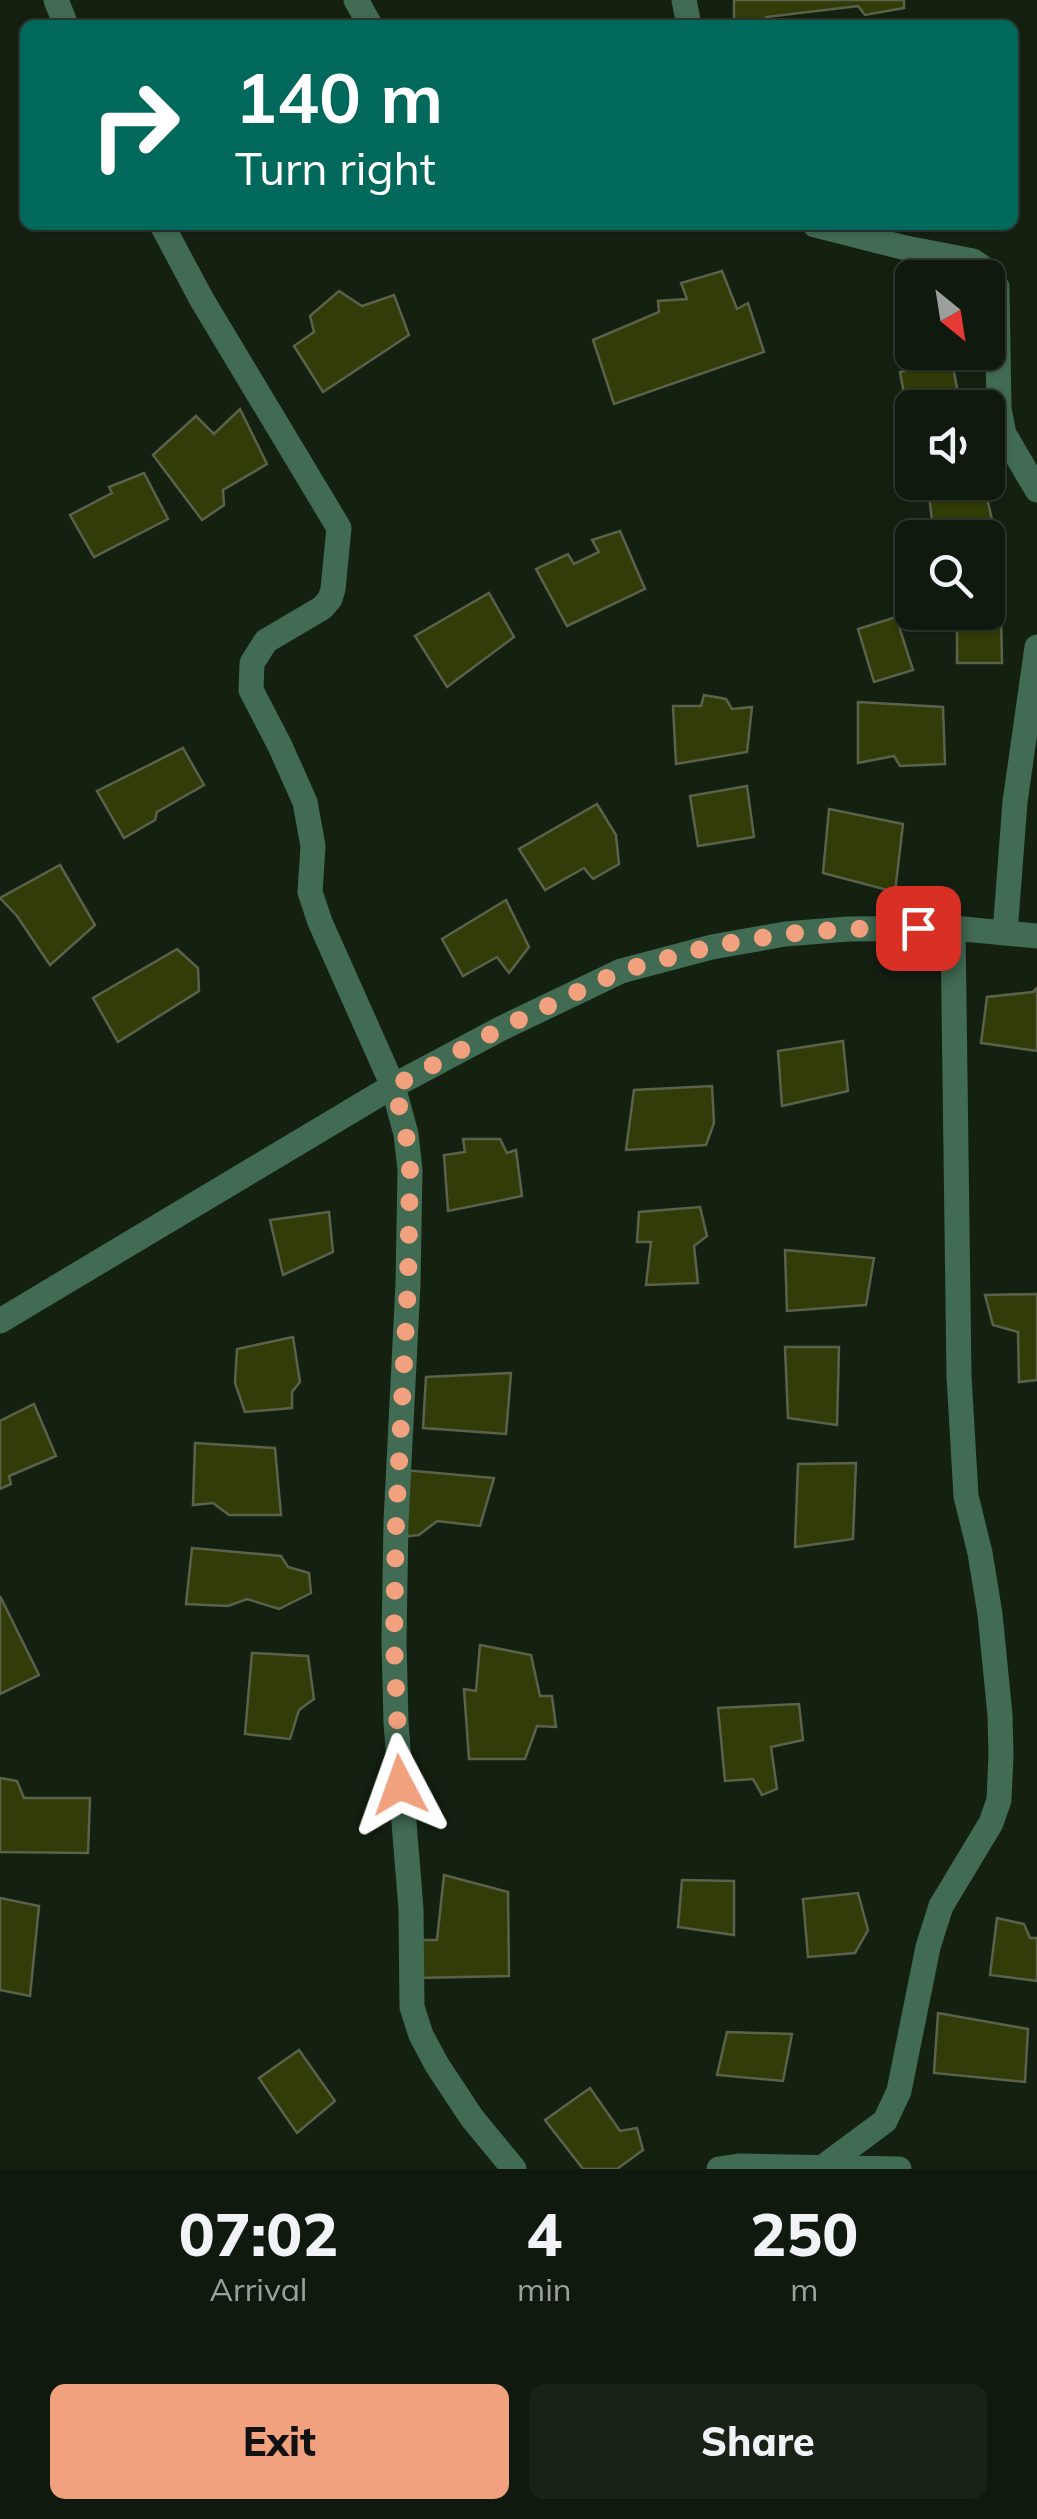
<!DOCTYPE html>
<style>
body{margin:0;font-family:Mulish,sans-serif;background:#182216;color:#f1f3f6;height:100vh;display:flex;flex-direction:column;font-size:38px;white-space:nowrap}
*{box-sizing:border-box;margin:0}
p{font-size:32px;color:#9ba09d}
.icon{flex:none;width:55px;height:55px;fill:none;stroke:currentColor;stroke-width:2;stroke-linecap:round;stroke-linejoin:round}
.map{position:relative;height:2169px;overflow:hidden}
.sheet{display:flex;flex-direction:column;background:#0f190d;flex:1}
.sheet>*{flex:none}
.hud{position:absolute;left:20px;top:20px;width:998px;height:210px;border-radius:15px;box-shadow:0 2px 8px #0004,0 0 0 2px #2f382e;background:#00695c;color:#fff;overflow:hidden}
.needle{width:65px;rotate:150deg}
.buttons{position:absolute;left:895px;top:260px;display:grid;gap:20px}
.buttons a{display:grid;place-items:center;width:110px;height:110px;border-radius:15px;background:#0f190d;box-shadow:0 2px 8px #0004,0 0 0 2px #2f382e;font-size:50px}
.pin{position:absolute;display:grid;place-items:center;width:85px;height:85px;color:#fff;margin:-42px;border-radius:20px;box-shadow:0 5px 15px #0006}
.me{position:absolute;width:110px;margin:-55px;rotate:356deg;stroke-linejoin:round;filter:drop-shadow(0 0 8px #0008)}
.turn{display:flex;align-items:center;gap:35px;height:210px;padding:0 50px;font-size:45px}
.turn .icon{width:130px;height:130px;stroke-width:2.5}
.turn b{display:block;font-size:70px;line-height:85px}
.eta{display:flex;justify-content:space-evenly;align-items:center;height:170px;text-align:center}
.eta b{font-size:60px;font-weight:800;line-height:70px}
.cta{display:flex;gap:20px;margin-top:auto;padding:20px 50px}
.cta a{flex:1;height:115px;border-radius:15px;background:#f2a17e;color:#111;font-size:40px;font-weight:800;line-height:115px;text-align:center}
.cta a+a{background:#182216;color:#f1f3f6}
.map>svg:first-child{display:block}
.building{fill:#323c08;stroke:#5b614b;stroke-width:2.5}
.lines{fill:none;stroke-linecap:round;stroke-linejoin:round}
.street{stroke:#426b53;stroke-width:25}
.route{stroke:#f2a17e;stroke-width:18;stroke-dasharray:0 32.4}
</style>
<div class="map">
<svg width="1037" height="2169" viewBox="0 0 1037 2169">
<rect width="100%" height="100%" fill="#142111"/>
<g class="building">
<path d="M734 0H904V8L865 15 858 6 766 17V25H734Z"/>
<path d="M722 271 737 309 748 303 764 352 614 404 593 340 659 312 658 301 687 299 681 283Z"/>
<path d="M339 291 362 306 394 295 409 335 323 392 294 346 314 332 310 316Z"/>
<path d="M952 362 961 408H912V438L900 372Z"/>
<path d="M240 409 267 464 223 490 224 505 202 520 153 455 196 416 214 434Z"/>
<path d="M144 473 168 519 94 557 70 515 112 493 109 487Z"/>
<path d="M986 493 1004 574H988V538H934L929 495Z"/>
<path d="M620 531 645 589 567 626 536 569 568 554 574 564 599 552 592 540Z"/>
<path d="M489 593 514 637 447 687 415 636Z"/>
<path d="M1001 613 1002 663H957V614Z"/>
<path d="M896 617 913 670 874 682 858 629Z"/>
<path d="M704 695 726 699 732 709 752 707 747 752 676 764 673 706H701Z"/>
<path d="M858 702 943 707 945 764 900 766 894 756 858 763Z"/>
<path d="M183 748 204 785 157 812 155 820 124 838 97 791Z"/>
<path d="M747 786 754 837 698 846 690 796Z"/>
<path d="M597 804 616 835 619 864 593 879 584 868 545 890 519 849Z"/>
<path d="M829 809 903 824 895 892 823 873Z"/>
<path d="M60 865 95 925 50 965 17 916 0 898Z"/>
<path d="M506 900 529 947 509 973 497 957 463 976 442 939Z"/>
<path d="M177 949 198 968 199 991 118 1042 93 998Z"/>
<path d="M1037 988V1051L981 1043 987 997 1033 992Z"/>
<path d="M843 1041 848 1091 782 1106 778 1051Z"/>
<path d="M712 1086 714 1123 706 1145 626 1150 634 1090Z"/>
<path d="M463 1139H500L507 1153 516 1150 522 1196 448 1211 444 1155 465 1152Z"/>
<path d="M700 1207 707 1236 694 1246 698 1283 646 1285 651 1242H637L639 1212Z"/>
<path d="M329 1212 333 1252 283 1275 270 1220Z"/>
<path d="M785 1250 874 1258 866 1305 787 1311Z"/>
<path d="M1037 1294V1380L1019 1382 1018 1332 993 1325 985 1295Z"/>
<path d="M293 1337 300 1382 292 1392V1408L245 1412 235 1383 237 1349Z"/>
<path d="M785 1347H839L837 1425 788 1418Z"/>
<path d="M511 1373 506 1434 423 1428 426 1377Z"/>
<path d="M34 1404 56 1456 9 1476 11 1484 0 1489V1421Z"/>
<path d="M195 1443 275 1448 281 1515H229L213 1503 193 1505Z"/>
<path d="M856 1463 853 1539 795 1547 798 1464Z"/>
<path d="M403 1470 494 1478 480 1526 437 1521 419 1535 401 1537Z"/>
<path d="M192 1548 281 1556 288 1567 309 1573 311 1593 279 1609 247 1599 228 1606 186 1604Z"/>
<path d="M0 1596 39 1675 0 1694Z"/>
<path d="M480 1645 531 1655 540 1696H552L556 1727 537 1726 525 1759H469L464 1689 476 1691Z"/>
<path d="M252 1653 308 1656 314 1699 299 1710 290 1739 245 1734Z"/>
<path d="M799 1704 803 1740 771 1747 777 1789 762 1795 753 1779 725 1781 718 1708Z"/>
<path d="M0 1778 17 1781 24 1798H90L88 1853 0 1852Z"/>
<path d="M444 1875 508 1892 509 1976 417 1978 422 1940H437Z"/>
<path d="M682 1880 734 1881V1935L678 1927Z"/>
<path d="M858 1893 868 1930 855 1953 808 1957 803 1899Z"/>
<path d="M0 1898 39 1906 30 1996 0 1990Z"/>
<path d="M997 1918 1024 1924 1030 1938H1037V1981L990 1975Z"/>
<path d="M938 2013 1028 2029 1025 2082 934 2073Z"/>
<path d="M727 2032 792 2034 783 2081 717 2075Z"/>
<path d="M299 2050 335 2101 297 2133 259 2078Z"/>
<path d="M590 2088 620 2131 637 2128 643 2150 617 2169H583L545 2120Z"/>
</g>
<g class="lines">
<g class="street">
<path d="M56 0 66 25"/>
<path d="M356 0 370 25"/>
<path d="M684 0 689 25"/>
<path d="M162 225 202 300 339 528 333 589 330 599 322 608 266 641 252 663 251 690 280 746 305 802 313 846 310 892 320 922 393 1086 406 1134 410 1170 408 1284 396 1522 394 1641 396 1723 411 1909 412 2007 421 2035 437 2065 472 2118 514 2169"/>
<path d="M815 225 906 248 973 261 989 272 997 287 999 409 1004 434 1037 490"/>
<path d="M1005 933 1015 802 1037 647"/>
<path d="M0 1321 393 1086 502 1028 621 971 712 947 785 934 848 929 953 928 1037 936"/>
<path d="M823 2167 885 2121 899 2091 928 1947 941 1906 991 1823 999 1800 1001 1755 1000 1715 990 1614 980 1553 966 1496 959 1376 953 928"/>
<path d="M719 2169 739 2166 899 2169"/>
</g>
</g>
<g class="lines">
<path class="route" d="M400 1785 394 1641 396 1522 408 1284 410 1170 406 1134 394 1086 502 1028 621 971 712 946 784 934 848 929 918 928"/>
</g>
</svg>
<div class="buttons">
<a><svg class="needle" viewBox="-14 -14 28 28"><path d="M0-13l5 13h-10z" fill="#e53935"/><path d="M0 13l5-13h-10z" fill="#9ba09d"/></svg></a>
<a><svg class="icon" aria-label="sound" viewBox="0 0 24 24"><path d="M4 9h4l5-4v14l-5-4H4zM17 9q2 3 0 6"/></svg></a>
<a><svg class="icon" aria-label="search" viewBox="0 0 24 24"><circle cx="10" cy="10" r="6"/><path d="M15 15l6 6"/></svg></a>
</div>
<div class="pin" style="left:918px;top:928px;background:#d93025"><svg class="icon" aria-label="arrive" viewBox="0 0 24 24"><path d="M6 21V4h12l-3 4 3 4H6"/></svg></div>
<svg class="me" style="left:400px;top:1785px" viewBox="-20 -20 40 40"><path d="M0-17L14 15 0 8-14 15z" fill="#f2a17e" stroke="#fff" stroke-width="4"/></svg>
<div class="hud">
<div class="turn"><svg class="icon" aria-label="right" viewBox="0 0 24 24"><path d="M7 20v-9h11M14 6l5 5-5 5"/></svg><div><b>140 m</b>Turn right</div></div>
</div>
</div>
<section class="sheet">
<div class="eta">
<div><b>07:02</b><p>Arrival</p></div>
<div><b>4</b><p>min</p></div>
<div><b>250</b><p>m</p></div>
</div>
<div class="cta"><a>Exit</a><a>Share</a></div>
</section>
